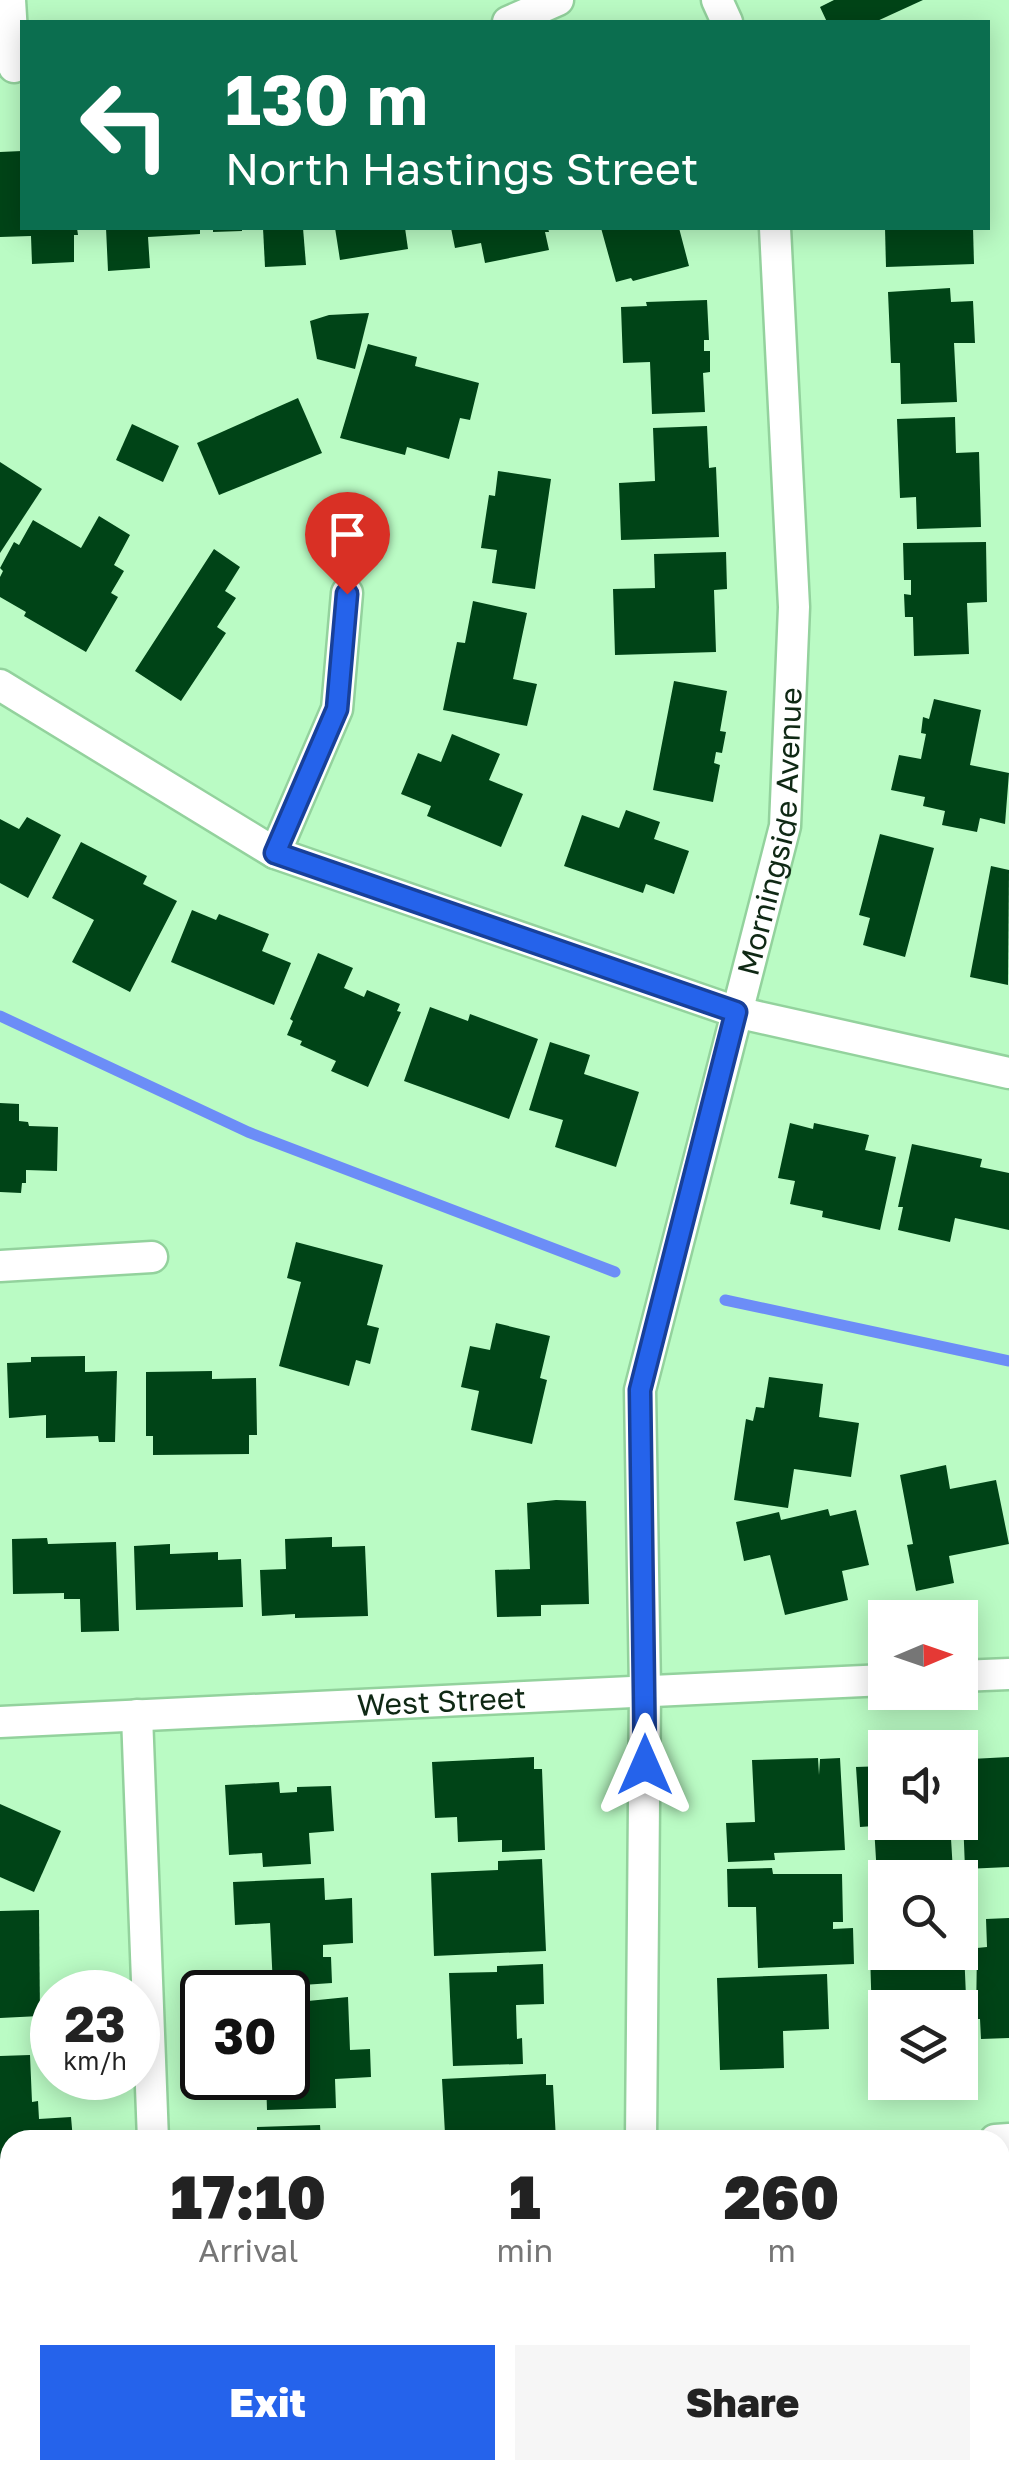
<!DOCTYPE html>
<style>
body{margin:0;font-family:"Golos Text",sans-serif;background:#f6f6f6;color:#222;height:100vh;display:flex;flex-direction:column;font-size:38px;white-space:nowrap}
*{box-sizing:border-box;margin:0}
p{font-size:32px;color:#767676}
.icon{flex:none;width:55px;height:55px;fill:none;stroke:currentColor;stroke-width:2;stroke-linecap:round;stroke-linejoin:round}
.map{position:relative;flex:1;overflow:hidden}
.side{position:absolute;left:0px;top:2130px;width:1010px;height:350px;display:flex;flex-direction:column;background:#fff;border-radius:30px 30px 0 0;box-shadow:0 5px 25px #0003}
.side>*{flex:none}
.top-card{position:absolute;left:20px;top:20px;width:970px;height:210px;border-radius:0px;box-shadow:0 5px 25px #0003;background:#0b6e4f;color:#fff;overflow:hidden}
.needle{width:65px;rotate:88deg}
.controls{position:absolute;left:868px;top:1600px;display:grid;gap:20px}
.controls a{display:grid;place-items:center;width:110px;height:110px;border-radius:0px;background:#fff;box-shadow:0 5px 25px #0003;font-size:50px}
.speed{position:absolute;left:30px;top:1970px;display:flex;gap:20px;font-size:50px;font-weight:700;text-align:center}
.speed>*{display:grid;place-content:center;width:130px;height:130px;border-radius:50%;background:#fff;box-shadow:0 5px 25px #0003;line-height:1}
.speed small{font-size:25px;font-weight:400}
.speed .limit{border:5px solid #111;border-radius:15px;background:#fff;color:#111}
.pin{position:absolute;display:grid;place-items:center;width:85px;height:85px;color:#fff;margin:-102px -42px;border-radius:50% 50% 50% 0;rotate:-45deg;box-shadow:0 0 10px #0007}
.pin .icon{rotate:45deg}
.me{position:absolute;width:110px;margin:-55px;rotate:0deg;stroke-linejoin:round;filter:drop-shadow(0 0 8px #0008)}
.turn{display:flex;align-items:center;gap:35px;height:210px;padding:0 40px;font-size:45px}
.turn .icon{width:130px;height:130px;stroke-width:2.5}
.turn b{display:block;font-size:70px;line-height:85px}
.eta{display:flex;justify-content:space-evenly;align-items:center;height:170px;text-align:center}
.eta b{font-size:60px;font-weight:800;line-height:70px}
.cta{display:flex;gap:20px;margin-top:auto;padding:20px 40px}
.cta a{flex:1;height:115px;border-radius:0px;background:#2563eb;color:#fff;font-size:40px;font-weight:800;line-height:115px;text-align:center}
.cta a+a{background:#f6f6f6;color:#222}
.map>svg:first-child{display:block}
.lines{fill:none;stroke-linecap:round;stroke-linejoin:round}
.stream{stroke:#6c8df7;stroke-width:11}
.building{fill:#004417}
.minor-casing{stroke:#93d29d;stroke-width:35}
.minor{stroke:#fff;stroke-width:30}
.route-casing{stroke:#184099;stroke-width:25}
.route{stroke:#2563eb;stroke-width:18}
.labels{text-anchor:middle;dominant-baseline:central;stroke-width:10;stroke-linejoin:round;paint-order:stroke}
.street-label{font-size:30px;fill:#0f2814;stroke:#fff}
</style>
<div class="map">
<svg width="1009" height="2480" viewBox="0 0 1009 2480">
<rect width="100%" height="100%" fill="#bafbc4"/>
<g class="lines">
<g class="stream">
<path d="M0 1016 248 1132 615 1272"/>
<path d="M725 1300 1009 1361"/>
</g>
</g>
<g class="building">
<path d="M834 0H923L875 22H827L820 7Z"/>
<path d="M22 151V228H77L78 235H74V262L32 264 31 236 0 237V152Z"/>
<path d="M106 228H200V234L148 237 150 268 108 271Z"/>
<path d="M213 228H242V231L213 232Z"/>
<path d="M263 228H303L306 265 265 267Z"/>
<path d="M335 228H405L408 249 340 260Z"/>
<path d="M451 228H548L549 232H545L549 250 485 263 481 243 455 248Z"/>
<path d="M601 228H679L689 266 633 281 631 278 616 282Z"/>
<path d="M885 228H973L974 264 886 267Z"/>
<path d="M950 288 951 302 973 301 975 343H954L957 402 901 404 900 363H891L888 292Z"/>
<path d="M707 300 709 340H704V351H710V372L703 373 705 412 652 414 650 362 623 363 621 307 647 306 646 302Z"/>
<path d="M369 313 355 369 317 359 310 321 329 315Z"/>
<path d="M368 344 417 357 415 366 479 383 470 420 460 418 449 459 407 447 405 455 340 438Z"/>
<path d="M298 398 322 453 219 495 197 443Z"/>
<path d="M955 417 956 453 979 452 981 527 917 529 916 497 900 498 897 419Z"/>
<path d="M132 424 179 446 163 482 116 460Z"/>
<path d="M707 426 709 468 716 467 719 537 621 540 619 483 655 481 653 428Z"/>
<path d="M0 462 42 489 0 553Z"/>
<path d="M498 471 551 479 535 589 492 583 497 550 481 548 489 495 495 496Z"/>
<path d="M99 516 130 535 114 565 124 571 111 593 118 597 86 652 24 616 26 612 0 597V577L3 571 0 568 14 542 19 545 33 520 81 548Z"/>
<path d="M986 542 987 602 967 603 969 654 914 656 913 617H905L904 594 911 595V580H904L903 543Z"/>
<path d="M214 549 240 567 225 591 236 598 217 627 226 633 181 701 135 671Z"/>
<path d="M726 552 727 589 714 590 716 652 615 655 613 589 655 588 654 554Z"/>
<path d="M473 601 527 613 513 679 537 684 527 726 443 710 457 642 465 643Z"/>
<path d="M674 681 727 691 720 731 726 732 722 753 716 752 714 763 720 765 713 802 653 790Z"/>
<path d="M934 699 981 710 970 765 1009 773 1005 824 980 818 977 832 942 825 945 811 923 806 925 797 891 790 899 755 921 759 926 734 921 733 923 717 929 719Z"/>
<path d="M452 734 500 754 489 780 523 794 501 847 427 816 431 806 401 794 418 753 441 762Z"/>
<path d="M626 810 660 822 654 839 689 851 674 894 646 884 643 893 564 866 582 815 619 828Z"/>
<path d="M27 817 61 835 28 898 0 883V819L19 829Z"/>
<path d="M880 834 934 848 905 957 863 945 870 918 859 915Z"/>
<path d="M81 842 147 876 143 884 177 901 130 992 72 962 94 920 52 898Z"/>
<path d="M991 866 1009 870 1008 985 970 977Z"/>
<path d="M192 910 216 920 219 914 269 934 262 951 291 963 274 1005 171 962Z"/>
<path d="M318 953 353 968 344 988 364 997 367 990 400 1004 397 1011 401 1012 368 1087 331 1071 336 1061 300 1045 302 1041 287 1035 293 1021 290 1019Z"/>
<path d="M430 1007 468 1021 470 1014 538 1039 509 1119 404 1081Z"/>
<path d="M550 1042 590 1055 584 1074 639 1092 616 1167 555 1147 563 1120 529 1110Z"/>
<path d="M0 1103 19 1104V1121L28 1122 29 1126 58 1127 57 1171 26 1170V1183H22L21 1193 0 1192Z"/>
<path d="M790 1123 813 1129 814 1123 869 1135 865 1150 896 1157 880 1230 822 1217 823 1211 790 1204 795 1181 778 1178Z"/>
<path d="M912 1144 982 1159 980 1167 1009 1173V1230L955 1218 950 1242 898 1230 903 1207H898Z"/>
<path d="M296 1242 383 1265 367 1325 379 1328 370 1364 356 1360 349 1386 279 1366 301 1282 287 1278Z"/>
<path d="M496 1323 550 1336 540 1378 547 1380 532 1444 471 1430 479 1391 461 1387 470 1346 490 1350Z"/>
<path d="M85 1356V1372L117 1371 115 1442H99L98 1436 46 1438V1415L9 1418 7 1363 31 1362V1357Z"/>
<path d="M212 1371V1379L256 1378 257 1435H249V1454L153 1455V1436H146V1372Z"/>
<path d="M769 1377 823 1384 819 1417 859 1423 851 1477 794 1469 788 1508 734 1500 746 1419 753 1421 756 1407 764 1408Z"/>
<path d="M946 1465 950 1489 996 1480 1009 1544 949 1556 954 1583 916 1591 907 1545 913 1544 900 1475Z"/>
<path d="M556 1500 586 1501 589 1604 541 1605V1616L497 1617 495 1570 530 1569 527 1503Z"/>
<path d="M828 1509 830 1516 856 1510 869 1565 842 1571 848 1600 785 1615 770 1555 744 1561 736 1522 779 1512 781 1520Z"/>
<path d="M332 1537V1547L365 1546 368 1616 295 1618V1614L262 1616 260 1570 286 1569 285 1539Z"/>
<path d="M47 1538 48 1544 116 1542 119 1631 81 1632 80 1599H64V1593L13 1594 12 1539Z"/>
<path d="M170 1544V1554L218 1552V1560L241 1559 243 1607 136 1610 134 1546Z"/>
<path d="M534 1757V1769H542L545 1850 502 1852V1840L458 1842 457 1817 435 1818 432 1762Z"/>
<path d="M1009 1757V1867L965 1869 961 1766H971V1759Z"/>
<path d="M818 1758 819 1775 820 1759 840 1758 845 1850 774 1853 775 1860 728 1862 726 1823 755 1822 752 1760Z"/>
<path d="M885 1766V1822H950L953 1872 877 1876 874 1826 860 1827 856 1767Z"/>
<path d="M279 1782 280 1793 297 1792V1787L331 1786 334 1831 309 1833 311 1864 263 1867 262 1853 229 1855 225 1785Z"/>
<path d="M0 1804 61 1831 34 1892 0 1877Z"/>
<path d="M542 1859 546 1951 434 1956 431 1873 498 1870V1861Z"/>
<path d="M772 1868 773 1874H842L843 1922H833V1929L853 1928 854 1964 758 1968 756 1907H728L727 1869Z"/>
<path d="M324 1878 325 1900 352 1898 353 1943 323 1945V1957H331L332 1983 273 1987 270 1923 235 1925 233 1882Z"/>
<path d="M39 1910 40 2016 0 2018V1911Z"/>
<path d="M1009 1918V2038L981 2039 980 2019H976L977 1948 987 1947 986 1919Z"/>
<path d="M960 1950H964L966 1997H972L974 2042H960V2008H885V2018L872 2019 870 1953 960 1952Z"/>
<path d="M543 1964 544 2004 516 2005 517 2039 522 2038 523 2064 453 2066 449 1973 497 1972V1966Z"/>
<path d="M827 1974 829 2029 783 2031 784 2068 720 2070 717 1978Z"/>
<path d="M348 1997 350 2050 370 2049 371 2077 335 2079 336 2108 267 2110 266 2078H288V2003Z"/>
<path d="M30 2055 32 2102 38 2101 39 2119 71 2117 73 2140H10V2165L0 2166V2056Z"/>
<path d="M546 2074V2085H553L556 2140H494L493 2132 445 2134 442 2079Z"/>
<path d="M320 2125 321 2140H257V2127Z"/>
<path d="M4 2290 10 2291V2329L0 2326Z"/>
<path d="M292 2470H344L345 2478 293 2480Z"/>
<rect x="370" y="2470" width="45" height="10"/>
<path d="M531 2470H605L606 2480H531Z"/>
<path d="M776 2470H830L835 2480H767L778 2473Z"/>
<path d="M908 2470H982V2480H909Z"/>
</g>
<g class="lines">
<defs>
<g id="minor">
<path d="M10 0 14 67"/>
<path d="M717 0 727 22"/>
<path d="M508 22 558 0"/>
<path d="M0 685 275 853 736 1012 1009 1073"/>
<path d="M275 853 337 709 347 593"/>
<path d="M0 1266 152 1257"/>
<path d="M960 1676 1009 1674"/>
<path d="M137 1715 153 2140"/>
<path id="s1" d="M0 1722 885 1680"/>
<path id="s2" d="M641 2140 645 1690 640 1390 785 826 794 607 775 228"/>
<path d="M995 2140 1009 2139"/>
<path d="M0 2425H10"/>
</g>
</defs>
<use href="#minor" class="minor-casing"/>
<use href="#minor" class="minor"/>
</g>
<g class="lines">
<defs>
<path id="route" d="M347 594 337 709 275 853 736 1012 640 1390 645 1765"/>
</defs>
<use href="#route" class="route-casing"/>
<use href="#route" class="route"/>
</g>
<g class="labels">
<g class="street-label">
<text stroke="none"><textPath href="#s2" startOffset="1325">Morningside Avenue</textPath></text>
<text stroke="none"><textPath href="#s1" startOffset="442">West Street</textPath></text>
</g>
</g>
</svg>
<div class="controls">
<a><svg class="needle" viewBox="-14 -14 28 28"><path d="M0-13l5 13h-10z" fill="#e53935"/><path d="M0 13l5-13h-10z" fill="#767676"/></svg></a>
<a><svg class="icon" aria-label="sound" viewBox="0 0 24 24"><path d="M4 9h4l5-4v14l-5-4H4zM17 9q2 3 0 6"/></svg></a>
<a><svg class="icon" aria-label="search" viewBox="0 0 24 24"><circle cx="10" cy="10" r="6"/><path d="M15 15l6 6"/></svg></a>
<a><svg class="icon" aria-label="layers" viewBox="0 0 24 24"><path d="M12 4l9 5-9 5-9-5zM3 14l9 5 9-5"/></svg></a>
</div>
<div class="speed"><div>23<small>km/h</small></div><div class="limit">30</div></div>
<div class="pin" style="left:347px;top:594px;background:#d93025"><svg class="icon" aria-label="arrive" viewBox="0 0 24 24"><path d="M6 21V4h12l-3 4 3 4H6"/></svg></div>
<svg class="me" style="left:645px;top:1765px" viewBox="-20 -20 40 40"><path d="M0-17L14 15 0 8-14 15z" fill="#2563eb" stroke="#fff" stroke-width="4"/></svg>
<div class="top-card">
<div class="turn"><svg class="icon" aria-label="left" viewBox="0 0 24 24"><path d="M17 20v-9H6M10 6l-5 5 5 5"/></svg><div><b>130 m</b>North Hastings Street</div></div>
</div>
<section class="side">
<div class="eta">
<div><b>17:10</b><p>Arrival</p></div>
<div><b>1</b><p>min</p></div>
<div><b>260</b><p>m</p></div>
</div>
<div class="cta"><a>Exit</a><a>Share</a></div>
</section>
</div>
